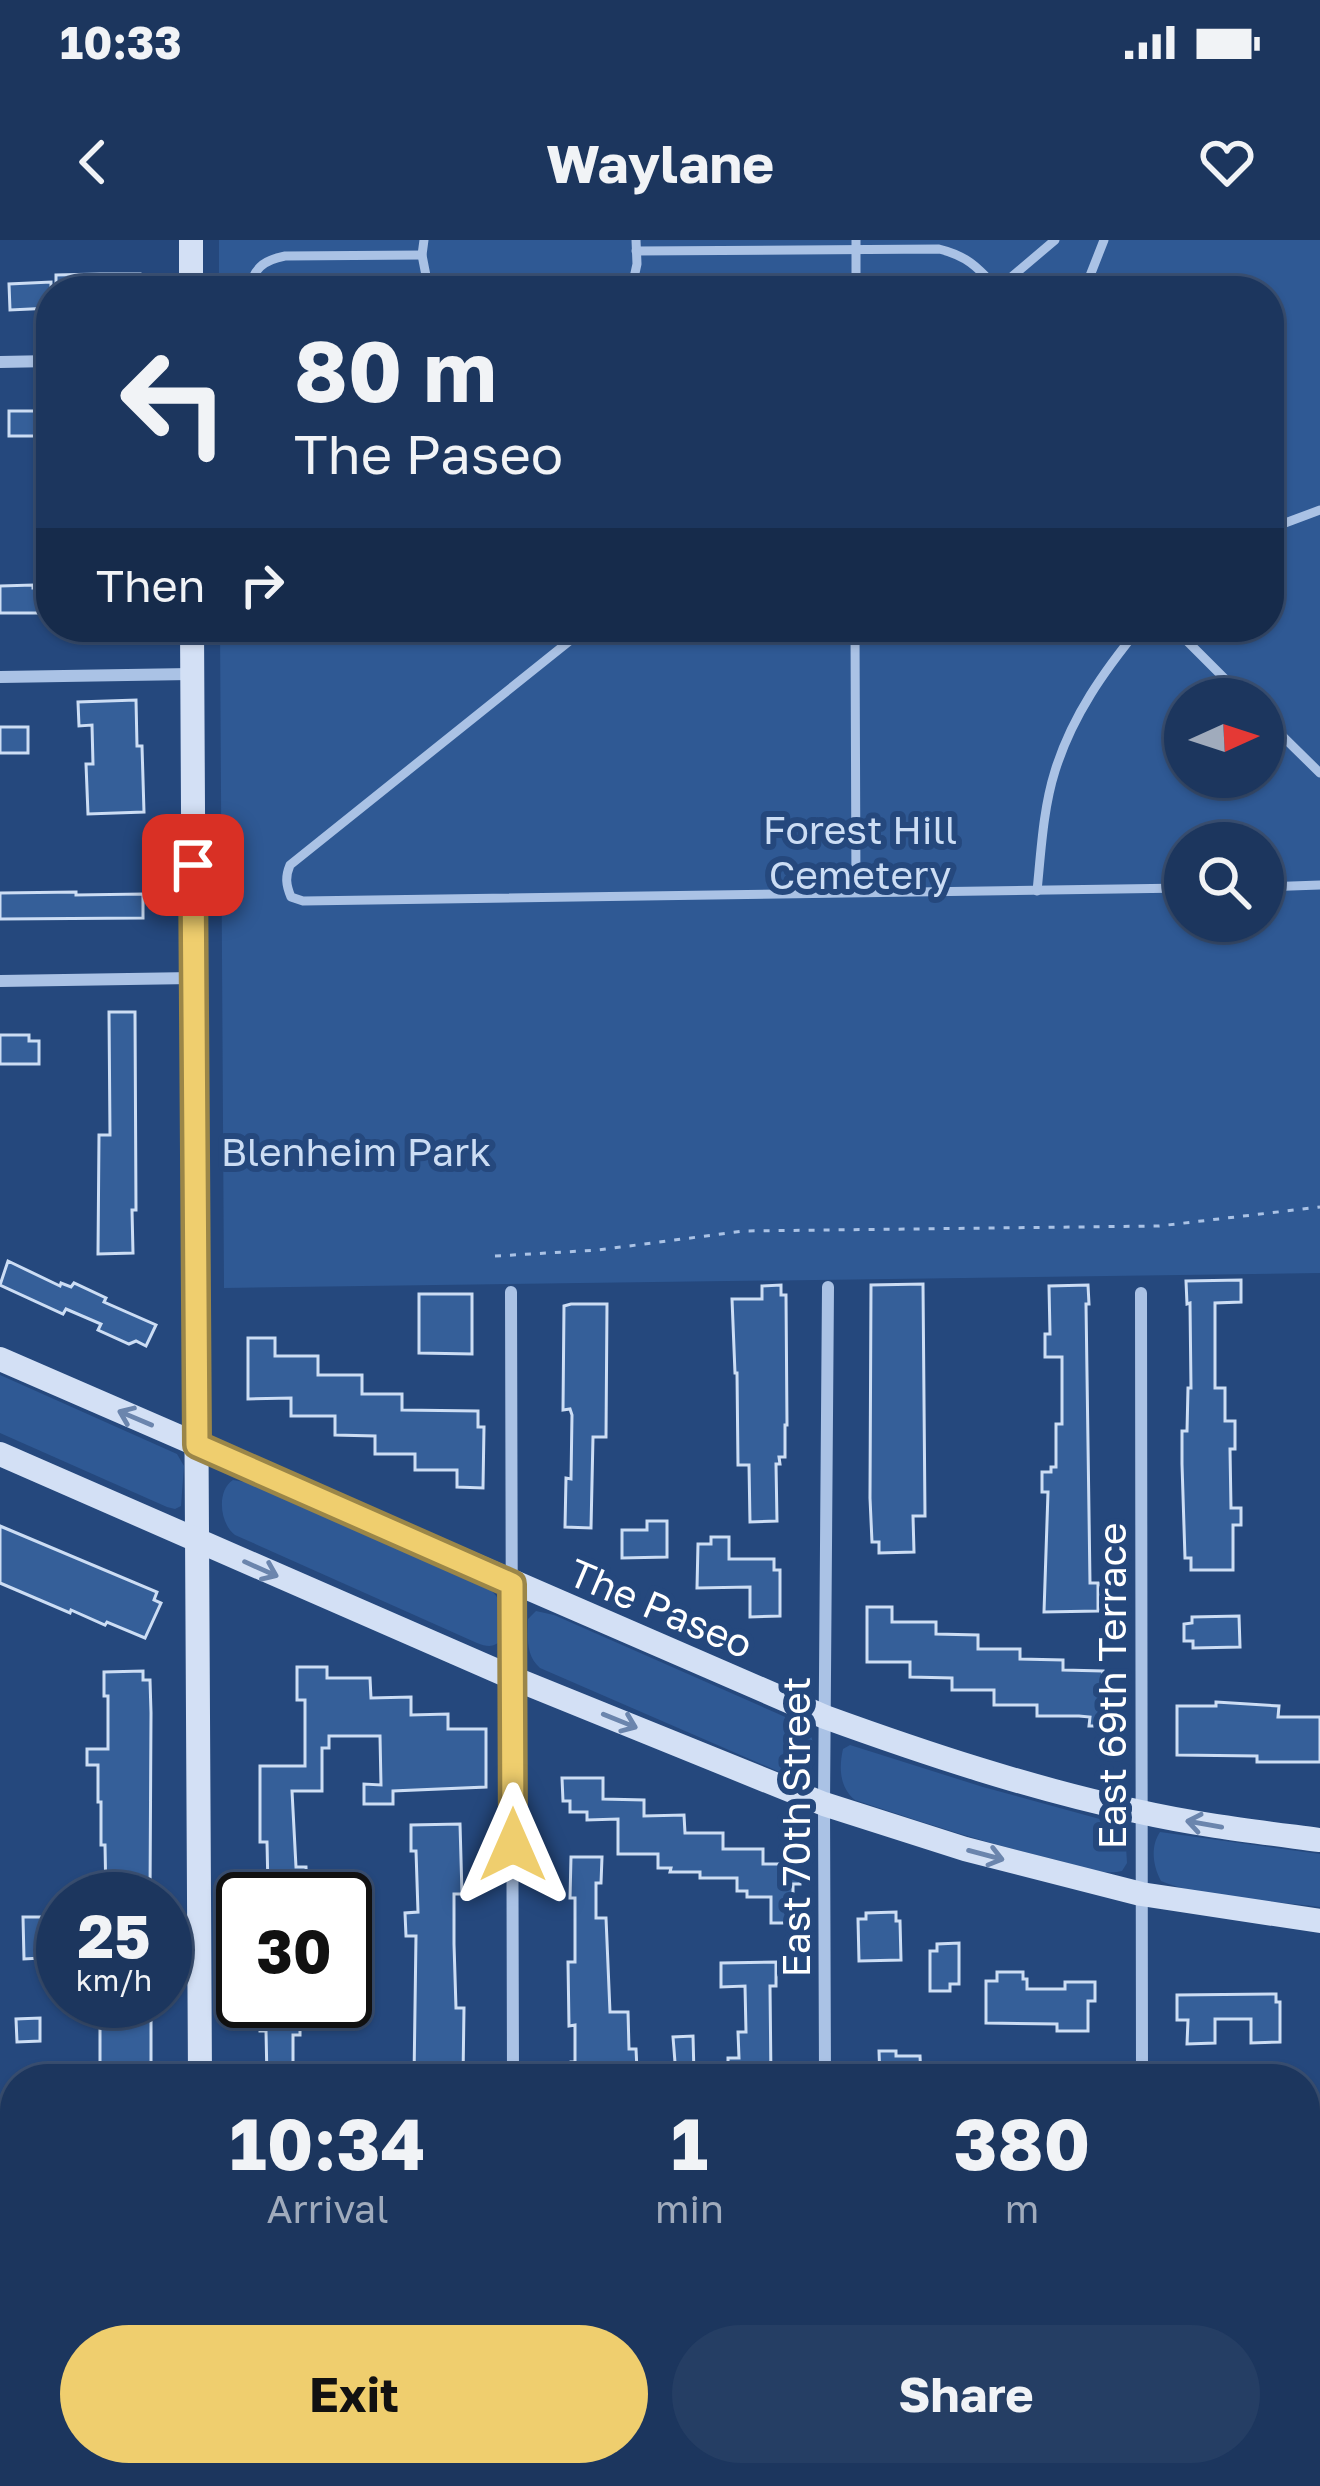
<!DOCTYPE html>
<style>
body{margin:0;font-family:"Golos Text",sans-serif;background:#253e64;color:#f1f3f6;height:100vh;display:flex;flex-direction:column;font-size:45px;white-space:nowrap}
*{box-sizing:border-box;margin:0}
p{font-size:39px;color:#a0abbc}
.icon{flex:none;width:66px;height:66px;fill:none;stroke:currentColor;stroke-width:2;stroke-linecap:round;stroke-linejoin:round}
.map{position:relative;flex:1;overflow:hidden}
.drawer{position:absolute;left:0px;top:1824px;width:1320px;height:423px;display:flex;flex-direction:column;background:#1c365e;border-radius:48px 48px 0 0;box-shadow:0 3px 9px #0004,0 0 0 3px #3a5073}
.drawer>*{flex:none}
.banner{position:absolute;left:36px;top:36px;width:1248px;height:366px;border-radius:48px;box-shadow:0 3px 9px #0004,0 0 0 3px #3a5073;background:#1c365e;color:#f1f3f6;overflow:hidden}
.needle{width:78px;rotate:87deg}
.fabs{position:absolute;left:1164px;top:438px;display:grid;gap:24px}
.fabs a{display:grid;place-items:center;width:120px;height:120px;border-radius:50%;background:#1c365e;box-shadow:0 3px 9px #0004,0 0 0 3px #3a5073;font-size:60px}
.speed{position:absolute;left:36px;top:1632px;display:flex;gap:24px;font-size:60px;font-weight:700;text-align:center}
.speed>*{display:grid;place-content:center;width:156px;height:156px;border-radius:50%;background:#1c365e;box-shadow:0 3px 9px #0004,0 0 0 3px #3a5073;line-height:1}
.speed small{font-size:30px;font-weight:400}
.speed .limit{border:6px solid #111;border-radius:18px;background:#fff;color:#111}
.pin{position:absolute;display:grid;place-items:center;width:102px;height:102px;color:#fff;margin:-51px;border-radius:24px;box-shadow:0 6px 18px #0006}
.me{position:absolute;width:132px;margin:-66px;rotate:0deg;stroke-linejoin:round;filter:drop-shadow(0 0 9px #0008)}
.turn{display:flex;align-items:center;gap:42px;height:252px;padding:0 60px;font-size:54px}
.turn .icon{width:156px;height:156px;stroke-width:2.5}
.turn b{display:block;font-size:84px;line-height:102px}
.then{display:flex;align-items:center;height:114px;padding:0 60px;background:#0003;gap:24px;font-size:45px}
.eta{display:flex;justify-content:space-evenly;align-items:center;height:204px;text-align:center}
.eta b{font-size:72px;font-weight:700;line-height:84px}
.primary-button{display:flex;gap:24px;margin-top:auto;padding:24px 60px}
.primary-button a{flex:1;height:138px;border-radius:72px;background:#efce6e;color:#111;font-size:48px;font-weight:700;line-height:138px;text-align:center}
.primary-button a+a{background:#253e64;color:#f1f3f6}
.status{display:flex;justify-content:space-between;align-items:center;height:84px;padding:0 60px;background:#1c365e;direction:ltr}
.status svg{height:33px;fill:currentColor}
header{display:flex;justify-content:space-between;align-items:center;height:156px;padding:0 60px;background:#1c365e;font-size:54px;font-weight:700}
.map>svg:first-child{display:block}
.green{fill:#2f5994;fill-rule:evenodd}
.building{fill:#355f99;stroke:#ccddf4;stroke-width:3}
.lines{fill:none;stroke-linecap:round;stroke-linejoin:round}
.path{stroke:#aac2e5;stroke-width:3;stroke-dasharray:6 9;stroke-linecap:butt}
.service{stroke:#aac2e5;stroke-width:9}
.minor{stroke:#aac2e5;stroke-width:12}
.secondary{stroke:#d3e0f5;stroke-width:24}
.oneway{stroke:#6b85ad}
.route-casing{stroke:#9b8648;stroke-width:30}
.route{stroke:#efce6e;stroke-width:21}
.labels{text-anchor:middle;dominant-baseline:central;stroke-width:12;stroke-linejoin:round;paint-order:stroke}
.park-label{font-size:39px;fill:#ccddf4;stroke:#25487d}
.street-label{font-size:39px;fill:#fff;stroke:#25487d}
</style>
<div class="status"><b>10:33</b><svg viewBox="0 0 49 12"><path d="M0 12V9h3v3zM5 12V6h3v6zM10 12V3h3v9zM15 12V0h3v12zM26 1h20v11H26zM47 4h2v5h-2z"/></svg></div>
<header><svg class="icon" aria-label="back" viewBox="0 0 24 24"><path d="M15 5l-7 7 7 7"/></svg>Waylane<svg class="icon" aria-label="heart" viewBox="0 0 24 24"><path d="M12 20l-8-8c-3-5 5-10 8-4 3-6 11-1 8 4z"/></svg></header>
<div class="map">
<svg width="1320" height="2246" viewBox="0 0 1320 2246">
<rect width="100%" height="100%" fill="#25487d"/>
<g class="green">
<path d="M219 0H1320V1033L224 1048 220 387H1269V51H219ZM1185 459H1263V537H1185ZM1185 603H1263V681H1185Z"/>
<path d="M0 1135 177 1214 184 1226 181 1266 175 1269 167 1267 0 1193Z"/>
<path d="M233 1240 250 1243 489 1349C506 1361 503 1380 502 1399 494 1408 488 1407 477 1403L235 1295C220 1284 216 1251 233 1240Z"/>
<path d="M536 1371 554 1375 808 1487 814 1505 811 1537 798 1540 540 1428C525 1415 528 1397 528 1379Z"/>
<path d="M850 1505 983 1547 1118 1584 1125 1590 1127 1623 1122 1631C1102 1636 1077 1625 1057 1620 988 1604 922 1582 855 1560 839 1547 839 1527 843 1509Z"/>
<path d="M1160 1592 1320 1614V1667C1273 1661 1204 1659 1161 1641 1153 1626 1150 1607 1160 1592Z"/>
</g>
<g class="building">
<path d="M100 34H140V51H56V35Z"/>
<path d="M51 42V68L10 70 9 44Z"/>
<rect x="9" y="171" width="42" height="25"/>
<path d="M33 345V348H51V373H0V346Z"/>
<path d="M136 460 137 506H142L144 572 88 574 86 524H93L92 485 79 486 78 462Z"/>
<rect x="0" y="487" width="28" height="26"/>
<path d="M76 652V655L143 654V678L0 679V653Z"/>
<path d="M109 772H135L136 970H132L133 1013 98 1014 99 895H110Z"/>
<path d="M0 795H29V801H39V824H0Z"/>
<path d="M8 1021 60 1046 61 1043 71 1047 74 1043 106 1058 104 1062 156 1085 146 1106 136 1101 129 1104 98 1090 101 1084 66 1069 63 1074 0 1045Z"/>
<path d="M1241 1040V1062L1215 1063V1148H1225V1181H1235V1209H1230L1231 1268H1241V1285H1233V1330H1191V1318H1185L1182 1224V1191H1187L1188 1148H1191L1190 1063 1187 1064 1186 1041Z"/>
<path d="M923 1044 925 1276H913L914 1312 879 1313V1302H872L870 1258 871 1045Z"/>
<path d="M781 1045V1055H786L787 1185H785V1217H779L780 1224H776L777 1281 750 1282 749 1225H738L737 1133H735L732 1059H762V1046Z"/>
<path d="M1088 1045 1089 1064H1086L1090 1343H1098V1371L1044 1372 1048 1252H1042V1232H1051V1227H1056V1184H1062V1117H1045V1094H1050L1049 1046Z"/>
<path d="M419 1054H472V1114L419 1113Z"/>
<path d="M571 1064H607L606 1197H593L591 1288 565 1287 566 1238 571 1239 572 1175 570 1169 563 1170 564 1066Z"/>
<path d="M248 1098H275V1116H318V1135H362V1154H402V1170L478 1171V1187H484L483 1248 457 1247V1230H415V1214H375V1196L335 1195V1176H291V1158L248 1159Z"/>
<path d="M647 1281H667V1317L622 1318V1290H647Z"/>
<path d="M0 1286 157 1352 154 1360 161 1363 145 1398 107 1382 105 1385 71 1370 70 1373 0 1343Z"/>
<path d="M711 1297H729V1319H774V1330H780V1376L750 1377V1347L697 1348 698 1304H711Z"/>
<path d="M867 1367H892V1382H936V1394L978 1395V1409H1020V1419L1063 1420V1430L1103 1431 1102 1443H1106V1463H1113V1486H1089L1090 1477 1079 1476H1037V1465H994V1450H952V1438L910 1437V1422H867Z"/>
<path d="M1239 1376 1240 1407 1193 1408V1401H1184V1384L1192 1383V1377Z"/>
<path d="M297 1427H327V1438H370L371 1458 411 1457V1475L448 1474V1489H486V1547L393 1551V1564H364V1544L381 1545 380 1496H329V1508H322V1551H292L296 1627H306L307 1649H268L267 1602H260V1526H305V1460H297Z"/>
<path d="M143 1431V1440H150L151 1473 150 1659H106L105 1605H101V1562H98V1525H87V1509H108V1456H104V1432Z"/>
<path d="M1216 1462 1279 1466 1278 1477H1320V1522H1257V1516L1177 1515V1466H1216Z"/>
<path d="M562 1538H603V1559L644 1560V1576L684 1575 685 1593H723V1609H763V1624H784V1628H800V1644H793V1683H771V1657H747V1651H737V1638H700V1632H670L671 1628H658V1614H618V1579L587 1580V1572H570V1561H563Z"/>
<path d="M460 1584 462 1654H454V1704L456 1768H464L463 1838 414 1839 416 1696H406L405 1673 418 1672 416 1611H411V1585Z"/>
<path d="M571 1617H602L601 1643H596V1678H606L610 1772H628L629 1809H636L637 1830H619V1838H571V1822H575V1785L569 1786 568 1722H575V1658H570Z"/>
<path d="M896 1672V1681H900L901 1720 859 1721 858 1679H866V1673Z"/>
<path d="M23 1677H41V1718L24 1719Z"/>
<path d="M959 1703V1744H950V1751H930V1711H937V1704Z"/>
<path d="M776 1722V1746H770L771 1839H728V1818H739L738 1792H746L745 1746 721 1747V1723Z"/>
<path d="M997 1732H1023V1739H1027V1749H1065V1742H1095V1761H1088V1791H1057V1784L986 1783V1741H997Z"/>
<path d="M1276 1754V1762H1280V1802L1251 1803V1779H1215V1803L1187 1804 1188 1780H1177V1755Z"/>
<path d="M127 1761H151V1834H100V1769H127Z"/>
<path d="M267 1767H300V1795H293V1839L267 1838 266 1791H260V1776L267 1775Z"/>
<path d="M40 1778V1801L17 1802 16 1779Z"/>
<path d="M693 1796 694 1834 676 1835 673 1797Z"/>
<path d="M879 1811H896V1816H920L921 1839H880Z"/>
</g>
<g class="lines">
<path class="path" d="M495 1016 598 1010 744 991 1159 986 1320 967"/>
<g class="service">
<path d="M424 0 422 15 429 51"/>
<path d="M636 11 939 9C968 16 978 28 998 49"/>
<path d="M249 51C253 29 263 20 285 16L422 15"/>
<path d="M631 51 637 24 636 0"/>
<path d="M856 51V0"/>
<path d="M995 51 1055 0"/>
<path d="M1084 51 1104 0"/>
<path d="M1269 289 1320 270"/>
<path d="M587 387 290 625C285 637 286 645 291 657L303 661 1185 648"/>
<path d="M855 387 856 652"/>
<path d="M1173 387 1245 459"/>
<path d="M1263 477 1320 533"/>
<path d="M1263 647 1320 645"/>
<path d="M1037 651C1041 612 1043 569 1055 531 1072 476 1104 431 1140 387"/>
</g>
<g class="minor">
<path d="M0 122 51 121"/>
<path d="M0 437 191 434"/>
<path d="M0 741 193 738"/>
<path d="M511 1052 513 1839"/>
<path d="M1141 1053 1142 1839"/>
<path d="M825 1839 824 1564 828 1047"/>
<path d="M1305 1967H1320"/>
<path d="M0 1985H15"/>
<path d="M826 2232V2246"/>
<path d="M513 2246V2232"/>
<path d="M1143 2246V2232"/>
</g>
<g class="secondary">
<path d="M191 0V51"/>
<path d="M192 387 200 1839"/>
<path d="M0 1119 825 1477C927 1514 1030 1548 1136 1571 1197 1585 1259 1592 1320 1600"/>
<path d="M0 1214 513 1438 824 1564 965 1609 1141 1654 1320 1681"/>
<path d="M200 2246V2232"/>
</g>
</g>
<defs><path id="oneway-shaft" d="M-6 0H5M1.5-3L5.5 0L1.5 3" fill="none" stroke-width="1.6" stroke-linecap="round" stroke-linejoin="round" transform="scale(3)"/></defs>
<g class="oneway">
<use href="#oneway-shaft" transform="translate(135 1178) rotate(-157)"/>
<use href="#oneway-shaft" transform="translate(261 1329) rotate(24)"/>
<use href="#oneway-shaft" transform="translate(620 1481) rotate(22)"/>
<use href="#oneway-shaft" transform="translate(1204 1584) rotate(-170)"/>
<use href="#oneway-shaft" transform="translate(986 1615) rotate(15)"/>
</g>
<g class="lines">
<defs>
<path id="route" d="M193 625 197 1205 512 1344 513 1605"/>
</defs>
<use href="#route" class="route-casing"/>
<use href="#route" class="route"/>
</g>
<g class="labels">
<g class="park-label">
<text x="860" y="589">Forest Hill<tspan x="860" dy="45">Cemetery</tspan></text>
<text x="356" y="911">Blenheim Park</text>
</g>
<g class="street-label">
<text transform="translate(661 1368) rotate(23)">The Paseo</text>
<text transform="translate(1111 1446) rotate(-90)">East 69th Terrace</text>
<text transform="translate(795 1587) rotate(-90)">East 70th Street</text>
</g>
</g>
</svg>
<div class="fabs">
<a><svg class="needle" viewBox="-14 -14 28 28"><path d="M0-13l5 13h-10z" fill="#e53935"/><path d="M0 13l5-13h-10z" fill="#a0abbc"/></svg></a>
<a><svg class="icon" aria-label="search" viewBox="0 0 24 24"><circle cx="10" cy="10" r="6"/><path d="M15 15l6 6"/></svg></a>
</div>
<div class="speed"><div>25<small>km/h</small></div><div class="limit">30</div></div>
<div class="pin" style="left:193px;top:625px;background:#d93025"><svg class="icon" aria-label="arrive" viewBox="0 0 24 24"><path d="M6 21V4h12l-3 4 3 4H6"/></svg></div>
<svg class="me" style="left:513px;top:1605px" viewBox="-20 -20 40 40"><path d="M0-17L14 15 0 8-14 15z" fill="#efce6e" stroke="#fff" stroke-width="4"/></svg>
<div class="banner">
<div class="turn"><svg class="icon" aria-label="left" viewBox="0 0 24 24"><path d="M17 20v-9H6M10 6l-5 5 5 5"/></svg><div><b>80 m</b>The Paseo</div></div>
<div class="then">Then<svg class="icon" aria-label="right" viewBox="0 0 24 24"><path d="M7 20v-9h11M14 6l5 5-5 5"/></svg></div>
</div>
<section class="drawer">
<div class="eta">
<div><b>10:34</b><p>Arrival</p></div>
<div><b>1</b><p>min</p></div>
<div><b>380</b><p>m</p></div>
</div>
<div class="primary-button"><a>Exit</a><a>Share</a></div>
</section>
</div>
